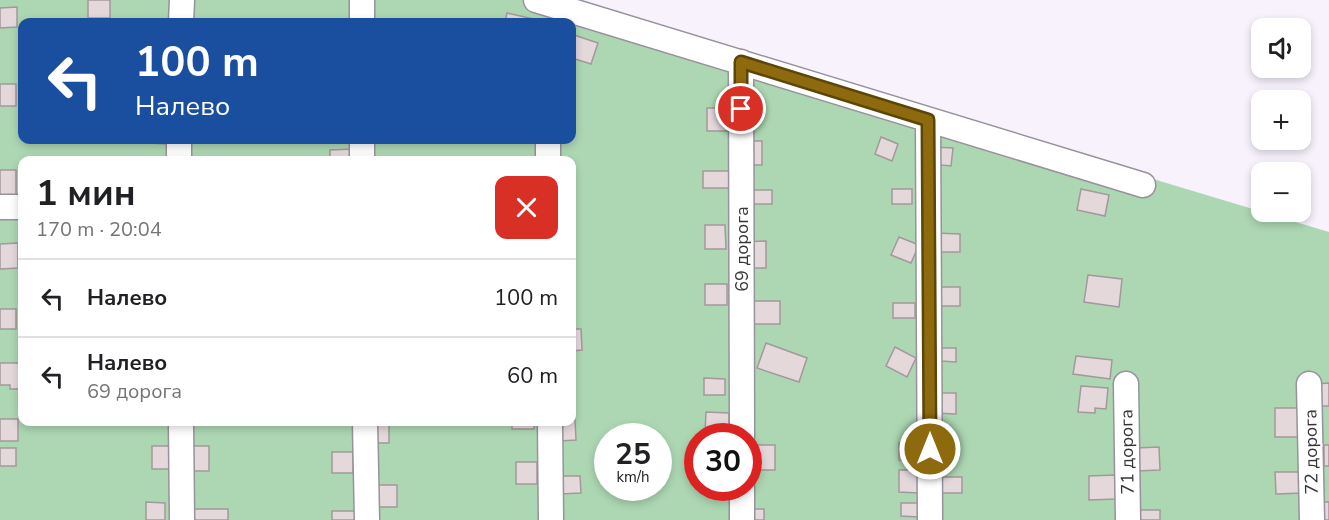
<!DOCTYPE html>
<html lang="ru">
<meta charset="utf-8">
<style>
body{margin:0;font-family:"Nunito Sans",sans-serif;background:#f2f2f2;color:#202124;height:100vh;display:flex;flex-direction:column;font-size:22px;white-space:nowrap}
*{box-sizing:border-box;margin:0}
p{font-size:20px;color:#757577}
.icon{flex:none;width:33px;height:33px;fill:none;stroke:currentColor;stroke-width:2;stroke-linecap:round;stroke-linejoin:round}
.map{position:relative;flex:1;overflow:hidden}
.sheet{position:absolute;left:18px;top:156px;width:558px;height:270px;display:flex;flex-direction:column;background:#fff;border-radius:12px;box-shadow:0 3px 9px #0003}
.sheet>*{flex:none}
.banner{position:absolute;left:18px;top:18px;width:558px;height:126px;border-radius:12px;box-shadow:0 3px 9px #0003;background:#1a4fa0;color:#fff;overflow:hidden}
.tools{position:absolute;left:1251px;top:18px;display:grid;gap:12px}
.tools a{display:grid;place-items:center;width:60px;height:60px;border-radius:12px;background:#fff;box-shadow:0 3px 9px #0003;font-size:30px}
.speed{position:absolute;left:594px;top:423px;display:flex;gap:12px;font-size:30px;font-weight:700;text-align:center}
.speed>*{display:grid;place-content:center;width:78px;height:78px;border-radius:50%;background:#fff;box-shadow:0 3px 9px #0003;line-height:1}
.speed small{font-size:15px;font-weight:400}
.speed .limit{border:9px solid #d22;background:#fff;color:#111}
.pin{position:absolute;display:grid;place-items:center;width:51px;height:51px;color:#fff;margin:-26px;border:3px solid #fff;border-radius:50%;box-shadow:0 2px 6px #0007}
.me{position:absolute;width:66px;margin:-33px;rotate:0deg;stroke-linejoin:round;filter:drop-shadow(0 0 4px #0008)}
.turn{display:flex;align-items:center;gap:21px;height:126px;padding:0 18px;font-size:27px}
.turn .icon{width:78px;height:78px;stroke-width:2.5}
.turn b{display:block;font-size:42px;line-height:51px}
.round{display:grid;place-items:center;flex:none;width:63px;height:63px;border-radius:12px;background:#f2f2f2}
.overview{display:flex;align-items:center;justify-content:space-between;height:102px;padding:0 18px}
h1{font-size:36px;font-weight:700;line-height:45px}
ul{padding:0;list-style:none}
li{display:flex;align-items:center;gap:18px;height:78px;padding:0 18px;border-top:2px solid #e0e0e0}
li div{flex:1}
li b{display:block;font-size:22px}
li em{font-style:normal}
.map>svg:first-child{display:block}
.green{fill:#add7b3;fill-rule:evenodd}
.building{fill:#e4d8db;stroke:#a3989b;stroke-width:1.5}
.lines{fill:none;stroke-linecap:round;stroke-linejoin:round}
.minor-casing{stroke:#97929b;stroke-width:27}
.minor{stroke:#fff;stroke-width:24}
.route-casing{stroke:#5c4509;stroke-width:15}
.route{stroke:#8e6a0e;stroke-width:10}
.labels{text-anchor:middle;dominant-baseline:central;stroke-width:4.5;stroke-linejoin:round;paint-order:stroke}
.street-label{font-size:18px;fill:#373538;stroke:#fff}
</style>
<div class="map">
<svg width="1329" height="520" viewBox="0 0 1329 520">
<rect width="100%" height="100%" fill="#f7f2fc"/>
<path class="green" d="M0 0H558L1329 232V520H0ZM22 22H572V140H22ZM22 160H572V422H22ZM608 436H658V488H608ZM698 436H748V488H698Z"/>
<g class="building">
<rect x="88" y="0" width="22" height="18"/>
<path d="M17 7V27L0 28V8Z"/>
<path d="M507 13 534 19V22H505Z"/>
<path d="M574 35 598 43 591 64 572 58Z"/>
<rect x="0" y="84" width="16" height="22"/>
<path d="M707 108H728L727 131H707Z"/>
<path d="M881 137 898 144 892 161 875 154Z"/>
<path d="M146 140H170V144L146 143Z"/>
<rect x="746" y="141" width="16" height="24"/>
<path d="M933 147 953 148 951 166 932 164Z"/>
<path d="M353 149V160H330V150Z"/>
<rect x="0" y="170" width="16" height="25"/>
<rect x="703" y="171" width="27" height="17"/>
<rect x="892" y="189" width="20" height="15"/>
<path d="M1081 189 1109 195 1105 216 1077 210Z"/>
<rect x="746" y="190" width="26" height="14"/>
<path d="M705 225H725L726 249H705Z"/>
<path d="M935 233 960 234V252H935Z"/>
<path d="M899 237 919 245 911 263 891 255Z"/>
<path d="M766 241V268H744V242Z"/>
<path d="M18 243V268L0 269V244Z"/>
<path d="M1088 275 1122 279 1119 307 1084 302Z"/>
<rect x="705" y="284" width="22" height="21"/>
<path d="M937 287H960V306H938Z"/>
<rect x="752" y="301" width="28" height="23"/>
<rect x="893" y="303" width="22" height="15"/>
<rect x="0" y="309" width="16" height="20"/>
<path d="M572 329H581L582 350 572 351Z"/>
<path d="M766 343 807 358 799 382 757 368Z"/>
<path d="M895 347 916 358 907 377 886 366Z"/>
<path d="M941 348H956V362L941 361Z"/>
<path d="M1076 356 1112 360 1110 379 1073 374Z"/>
<path d="M0 363H22V389H10V385H0Z"/>
<path d="M704 378 725 379V395H704Z"/>
<path d="M1329 383V406H1317L1316 384Z"/>
<path d="M1081 386 1108 388 1106 409 1095 408V413L1078 412Z"/>
<path d="M936 393H956V414L935 413Z"/>
<path d="M1275 408H1299L1300 437H1275Z"/>
<path d="M706 412 729 413V433H705Z"/>
<rect x="0" y="419" width="18" height="22"/>
<path d="M572 420H575L576 440 560 441V422Z"/>
<rect x="373" y="422" width="16" height="21"/>
<rect x="512" y="422" width="22" height="7"/>
<path d="M899 443 920 444 919 461 899 460Z"/>
<rect x="749" y="445" width="26" height="25"/>
<rect x="1324" y="445" width="5" height="21"/>
<rect x="152" y="446" width="21" height="23"/>
<rect x="189" y="446" width="20" height="25"/>
<path d="M1159 447 1160 470 1136 471V448Z"/>
<rect x="0" y="448" width="16" height="18"/>
<rect x="332" y="452" width="21" height="21"/>
<rect x="516" y="462" width="21" height="22"/>
<path d="M899 470H919V493L899 492Z"/>
<path d="M1275 472H1303V493L1276 494Z"/>
<path d="M1115 475 1116 499 1089 500V476Z"/>
<path d="M559 476H580L581 493 560 494Z"/>
<rect x="940" y="477" width="22" height="16"/>
<rect x="373" y="485" width="24" height="22"/>
<path d="M146 502 165 503V520H146Z"/>
<rect x="1321" y="502" width="8" height="18"/>
<path d="M901 503H919V517L901 516Z"/>
<rect x="194" y="509" width="34" height="11"/>
<rect x="746" y="509" width="18" height="11"/>
<path d="M1136 510H1160V520H1137Z"/>
<rect x="332" y="511" width="24" height="9"/>
</g>
<g class="lines">
<defs>
<g id="minor">
<path d="M362 0V22"/>
<path d="M536 0 1143 185"/>
<path d="M181 22 182 0"/>
<path d="M741 62 742 436"/>
<path d="M928 120 930 520"/>
<path d="M362 140V160"/>
<path d="M548 140V160"/>
<path d="M179 160V140"/>
<path d="M0 207H22"/>
<path d="M1126 384 1128 520"/>
<path d="M1309 384 1312 520"/>
<path d="M181 422 182 520"/>
<path d="M365 422 367 520"/>
<path d="M550 422 551 520"/>
<path d="M742 488V520"/>
</g>
</defs>
<use href="#minor" class="minor-casing"/>
<use href="#minor" class="minor"/>
</g>
<g class="lines">
<defs>
<path id="route" d="M741 109V62L928 120 930 449"/>
</defs>
<use href="#route" class="route-casing"/>
<use href="#route" class="route"/>
</g>
<g class="labels">
<g class="street-label">
<text transform="translate(742 249) rotate(-90)">69 дорога</text>
<text transform="translate(1127 452) rotate(-91)">71 дорога</text>
<text transform="translate(1311 452) rotate(-91)">72 дорога</text>
</g>
</g>
</svg>
<div class="tools">
<a><svg class="icon" aria-label="sound" viewBox="0 0 24 24"><path d="M4 9h4l5-4v14l-5-4H4zM17 9q2 3 0 6"/></svg></a>
<a>+</a>
<a>−</a>
</div>
<div class="speed"><div>25<small>km/h</small></div><div class="limit">30</div></div>
<div class="pin" style="left:741px;top:109px;background:#d93025"><svg class="icon" aria-label="arrive" viewBox="0 0 24 24"><path d="M6 21V4h12l-3 4 3 4H6"/></svg></div>
<svg class="me" style="left:930px;top:449px" viewBox="-20 -20 40 40"><circle r="17" fill="#8e6a0e" stroke="#fff" stroke-width="3"/><path d="M0-11L8 9 0 5-8 9z" fill="#fff"/></svg>
<div class="banner">
<div class="turn"><svg class="icon" aria-label="left" viewBox="0 0 24 24"><path d="M17 20v-9H6M10 6l-5 5 5 5"/></svg><div><b>100 m</b>Налево</div></div>
</div>
<section class="sheet">
<div class="overview"><div><h1>1 мин</h1><p>170 m · 20:04</p></div><a class="round" style="background:#d93025;color:#fff"><svg class="icon" aria-label="close" viewBox="0 0 24 24"><path d="M6 6l12 12M18 6L6 18"/></svg></a></div>
<ul>
<li><svg class="icon" aria-label="left" viewBox="0 0 24 24"><path d="M17 20v-9H6M10 6l-5 5 5 5"/></svg><div><b>Налево</b></div><em>100 m</em></li>
<li><svg class="icon" aria-label="left" viewBox="0 0 24 24"><path d="M17 20v-9H6M10 6l-5 5 5 5"/></svg><div><b>Налево</b><p>69 дорога</p></div><em>60 m</em></li>
</ul>
</section>
</div>
